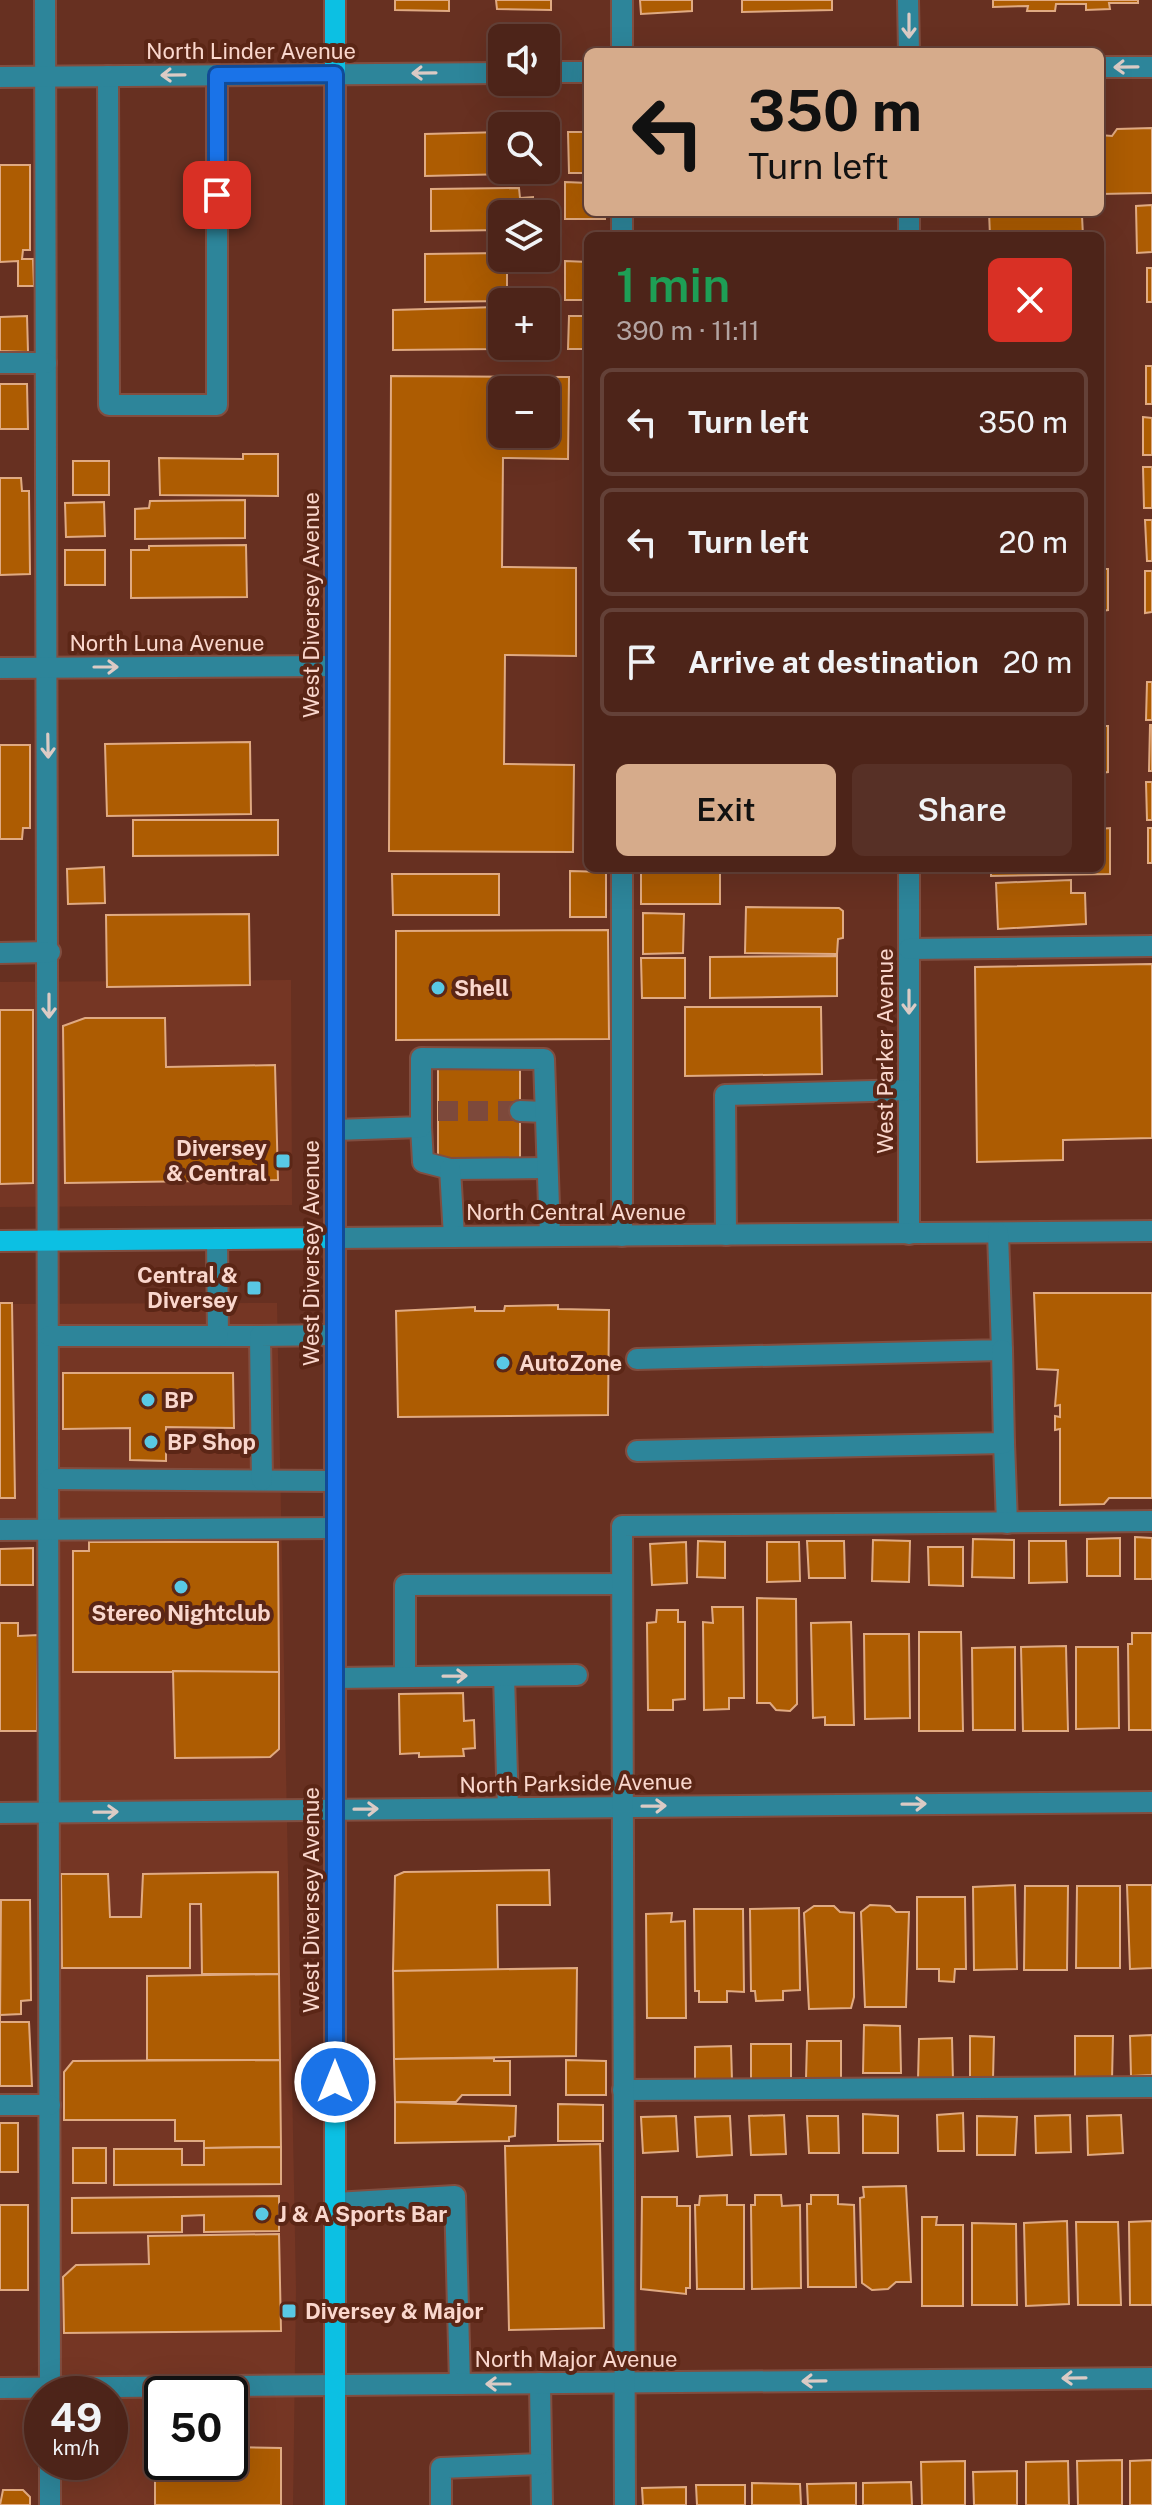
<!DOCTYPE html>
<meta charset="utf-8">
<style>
body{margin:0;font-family:"Public Sans",sans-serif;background:#573026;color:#f1f3f6;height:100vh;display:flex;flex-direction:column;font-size:30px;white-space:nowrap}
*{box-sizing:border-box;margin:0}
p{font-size:26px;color:#b3a4a2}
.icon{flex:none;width:44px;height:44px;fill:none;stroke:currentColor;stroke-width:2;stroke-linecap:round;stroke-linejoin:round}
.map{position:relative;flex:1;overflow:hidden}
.drawer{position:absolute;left:584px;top:232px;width:520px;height:640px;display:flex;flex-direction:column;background:#4d2419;border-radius:12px;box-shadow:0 8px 32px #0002,0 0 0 2px #644138}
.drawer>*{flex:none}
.top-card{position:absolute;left:584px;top:48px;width:520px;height:168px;border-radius:12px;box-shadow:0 8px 32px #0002,0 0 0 2px #644138;background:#d6ab8b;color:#111;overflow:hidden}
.fabs{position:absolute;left:488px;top:24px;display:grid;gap:16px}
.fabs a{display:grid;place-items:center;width:72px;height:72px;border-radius:12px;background:#4d2419;box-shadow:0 8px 32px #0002,0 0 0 2px #644138;font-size:40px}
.speed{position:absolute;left:24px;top:2376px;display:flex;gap:16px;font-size:40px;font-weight:700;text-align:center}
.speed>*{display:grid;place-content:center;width:104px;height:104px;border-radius:50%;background:#4d2419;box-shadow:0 8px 32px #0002,0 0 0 2px #644138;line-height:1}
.speed small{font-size:20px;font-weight:400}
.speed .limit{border:4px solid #111;border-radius:12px;background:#fff;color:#111}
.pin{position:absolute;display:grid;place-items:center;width:68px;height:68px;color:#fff;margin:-34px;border-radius:16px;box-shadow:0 4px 12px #0006}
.me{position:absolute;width:88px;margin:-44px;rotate:0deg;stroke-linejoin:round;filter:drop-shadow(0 0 6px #0008)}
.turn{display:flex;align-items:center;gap:28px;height:168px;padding:0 32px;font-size:36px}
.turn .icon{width:104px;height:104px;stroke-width:2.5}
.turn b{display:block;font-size:56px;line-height:68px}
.round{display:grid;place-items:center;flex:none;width:84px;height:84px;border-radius:12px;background:#573026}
.overview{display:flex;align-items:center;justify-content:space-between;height:136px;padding:0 32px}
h1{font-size:48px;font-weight:600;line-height:60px;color:#1e9e55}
.cta{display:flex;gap:16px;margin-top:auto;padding:16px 32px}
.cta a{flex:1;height:92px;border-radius:12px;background:#d6ab8b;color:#111;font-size:32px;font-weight:600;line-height:92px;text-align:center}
.cta a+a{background:#573026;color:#f1f3f6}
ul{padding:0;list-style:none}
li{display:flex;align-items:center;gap:24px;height:108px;margin:0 16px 12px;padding:0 16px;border:4px solid #644138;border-radius:12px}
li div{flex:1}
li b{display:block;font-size:30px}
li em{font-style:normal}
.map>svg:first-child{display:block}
.built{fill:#753624;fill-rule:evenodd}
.building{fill:#ad5c02;stroke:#e0aa82;stroke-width:2;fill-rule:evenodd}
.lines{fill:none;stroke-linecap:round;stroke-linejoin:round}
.minor-tunnel{stroke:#7d493b;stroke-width:20;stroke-dasharray:20 10;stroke-linecap:butt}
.minor-casing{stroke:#814e40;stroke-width:24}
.major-casing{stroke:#814e40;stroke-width:24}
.minor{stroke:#2d859a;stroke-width:20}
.major{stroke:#0cc0e3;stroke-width:20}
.oneway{stroke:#dbcbc5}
.route-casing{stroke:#114b97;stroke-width:20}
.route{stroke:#1a73e8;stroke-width:14}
.poi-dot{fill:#59c8e4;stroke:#5b2616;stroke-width:3}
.labels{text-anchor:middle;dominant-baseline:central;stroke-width:8;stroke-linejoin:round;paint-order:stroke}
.street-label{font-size:22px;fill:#fad7cd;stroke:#5b2616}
.poi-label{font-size:22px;font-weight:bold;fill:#fad7cd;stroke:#5b2616;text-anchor:start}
</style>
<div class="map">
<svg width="1152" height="2505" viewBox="0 0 1152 2505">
<rect width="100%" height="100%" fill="#673021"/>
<g class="built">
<path d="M291 980 292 1205 0 1207V982Z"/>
<path d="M277 1303 296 2289 293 2505H54L53 2462H110V2394H53L50 1526H0V1304ZM162 2394H230V2462H162Z"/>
</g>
<g class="building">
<path d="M395 0H449V11L395 10Z"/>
<path d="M496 0H551V10L497 9Z"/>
<path d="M640 0H692V11L641 14Z"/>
<path d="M742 0H832V10L742 12Z"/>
<path d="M993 0H1138V3H1109L1110 9 1086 10V4H1056L1055 11H1027L1028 6 993 7Z"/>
<path d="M1152 128V193L1100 194V135L1112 136 1117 129Z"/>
<path d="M502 132V170H515V174L425 176V134Z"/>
<path d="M568 132H588V173H569Z"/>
<path d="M0 165H30V250H23L22 259H33L34 286H18V261L0 262Z"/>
<path d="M565 182 588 183V212H605V219H565Z"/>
<path d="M519 188 520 198 533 197V214H502V230L431 231V189Z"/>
<path d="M1152 205V252L1137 253 1136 206Z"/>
<path d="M644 212H681V217L644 216Z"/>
<path d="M750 212H829V215L750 217Z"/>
<path d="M989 212H1071V215L1082 216 1083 236H990Z"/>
<path d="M502 253V258H507V301L425 302V254Z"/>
<path d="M565 261 588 262V300H565Z"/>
<rect x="1147" y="268" width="5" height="34"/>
<path d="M497 307V349L393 350V310Z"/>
<path d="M27 316 28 352 0 351V317Z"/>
<path d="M569 316H588V349H568Z"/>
<rect x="1146" y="366" width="6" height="38"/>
<path d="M391 376 569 377 568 459 503 458 502 567 576 568V656L505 655 504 764 574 765 573 852 389 851ZM502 390H546V434H502Z"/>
<path d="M0 384H27L28 429H0Z"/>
<path d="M1143 417 1152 418V455H1143Z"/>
<path d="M243 454H278V496L160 495 159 458 243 459Z"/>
<rect x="73" y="461" width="36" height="34"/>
<path d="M1143 467H1152V508H1144Z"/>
<path d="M0 478H21L22 491H29L30 574 0 575Z"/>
<path d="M245 500V538L135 539V509L149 508 150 501Z"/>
<path d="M104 502 105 536 66 537 65 503Z"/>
<path d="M1145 520H1152V561H1147Z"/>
<path d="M246 545 247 597 131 598V550H149V546Z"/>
<rect x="65" y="550" width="40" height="35"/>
<path d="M1100 569H1108V610L1100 611Z"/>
<path d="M1145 571H1152V612L1145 613Z"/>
<path d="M1147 682H1152V720H1146Z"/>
<path d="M1150 725H1152V771H1149Z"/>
<path d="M1100 726H1108V772L1100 773Z"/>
<path d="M250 742 251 814 107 816 105 744Z"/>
<path d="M0 745H30V828H23L22 839H0Z"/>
<path d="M1146 782H1152V820H1147Z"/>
<path d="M133 820H278V855L133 856Z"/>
<path d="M1110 828V874L991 876V868H1100V829Z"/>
<rect x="1148" y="828" width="4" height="35"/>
<path d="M104 867 105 903 68 904 67 869Z"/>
<rect x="641" y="868" width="79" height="36"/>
<path d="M570 871 606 872V917H570Z"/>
<path d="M392 874H499V915H393Z"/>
<path d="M1071 880V893H1085L1086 924 998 929 996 883Z"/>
<path d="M746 907 839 908 843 911V938L838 939 837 954 745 953Z"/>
<path d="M643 913 684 914 683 953 643 954Z"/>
<path d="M249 914 250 985 107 987 106 915Z"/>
<path d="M608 930 609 1039 396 1040V931Z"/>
<path d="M837 956V996L710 998V957Z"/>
<path d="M641 958H685V998H642Z"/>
<path d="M1152 964V1138L1063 1140V1160L977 1162 975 967Z"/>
<path d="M685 1007H821L822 1074 685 1076Z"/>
<path d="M0 1010H33V1183L0 1184Z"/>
<path d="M85 1018H165L166 1067 275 1065 278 1180 65 1183 63 1026Z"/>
<rect x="438" y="1066" width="82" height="92"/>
<path d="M1034 1293H1152V1498H1109L1104 1504 1060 1505V1429L1055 1430V1416L1060 1417V1405L1055 1406 1058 1370 1037 1369Z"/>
<path d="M0 1303H12L15 1498H0Z"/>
<path d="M558 1305V1309L609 1310 608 1415 398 1417 396 1311 475 1307V1311H504L505 1306Z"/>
<path d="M63 1373H233L234 1428 166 1427V1461L130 1460V1428L63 1429Z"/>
<path d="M1135 1537 1152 1538V1579H1135Z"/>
<path d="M1120 1538V1576H1087V1539Z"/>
<path d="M973 1539 1014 1540V1578L972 1577Z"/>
<path d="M873 1540 910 1541 909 1582 872 1581Z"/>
<path d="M698 1541 725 1542V1578L697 1577Z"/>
<path d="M807 1541H844L845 1578H809Z"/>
<path d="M1029 1541H1066L1067 1582 1029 1583Z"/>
<path d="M89 1542H278L279 1672H73V1551H89Z"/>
<path d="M686 1542 687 1583 652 1585 650 1544Z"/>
<path d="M767 1542H799L800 1581 767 1582Z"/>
<path d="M928 1547H963V1586L929 1585Z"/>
<path d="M33 1548V1585H0V1549Z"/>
<path d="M757 1598 796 1599 797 1704 790 1711 776 1710 770 1703H757Z"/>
<path d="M712 1607H743L744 1698H729V1709L704 1710 703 1622 713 1623Z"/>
<path d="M657 1610H678V1622H685V1699L673 1700V1710H648L647 1623 656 1622Z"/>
<path d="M851 1622 854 1725H825V1717L813 1718 811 1623Z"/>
<path d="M0 1623H18V1636L38 1635 37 1731H0Z"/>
<path d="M919 1632H961L963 1731H919Z"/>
<path d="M1132 1633H1152V1730H1129L1128 1644H1132Z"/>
<path d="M864 1634H909L910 1718 865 1719Z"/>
<path d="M1066 1646 1068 1731H1023L1021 1647Z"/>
<path d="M1015 1647V1730H973L972 1648Z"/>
<path d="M1076 1647H1118L1119 1728 1076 1729Z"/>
<path d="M173 1671 279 1672V1749L270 1757 175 1758Z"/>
<path d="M463 1693 464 1721 474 1720 475 1748 463 1749 464 1756 419 1757V1753L400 1754 399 1694Z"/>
<path d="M549 1870 550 1905H497L498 1970 393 1971 395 1876 404 1872Z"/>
<path d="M278 1872 279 1974H202L201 1904H190V1968H62L61 1874H108L110 1917H141L143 1874Z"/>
<path d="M1015 1885 1017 1969 974 1970 973 1887Z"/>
<path d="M1127 1885H1152V1968L1130 1969Z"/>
<path d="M1025 1886H1068L1067 1970H1024Z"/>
<path d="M1077 1886H1120V1968H1076Z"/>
<path d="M917 1897H965L966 1969H955L954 1982 939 1981V1969H917Z"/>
<path d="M1 1900H30L31 2000 21 2001V2014L0 2015V2021Z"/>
<path d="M870 1905 890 1906 896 1912H909L906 2007H865L861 1912Z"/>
<path d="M814 1906H834L840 1912 854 1913V1997L851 2008 809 2009 804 1913Z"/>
<path d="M799 1908 800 1990 783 1991V2000L756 2001 755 1991H751L750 1909Z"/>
<path d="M694 1909H743L744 1992 727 1991V2002H699V1991H695Z"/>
<path d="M672 1913 671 1922 685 1921 686 2018H647L646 1914Z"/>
<path d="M577 1968 576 2056 394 2059 393 1971Z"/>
<path d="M279 1974 280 2060H147V1976Z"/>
<path d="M0 2022H29L32 2086H0Z"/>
<path d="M864 2025 900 2026 901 2073H863Z"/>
<path d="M1152 2035V2075L1131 2076 1130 2036Z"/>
<path d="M970 2036 994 2037 993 2079H970Z"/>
<path d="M1075 2036H1113L1112 2080 1075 2079Z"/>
<path d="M952 2038 953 2080H918L919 2039Z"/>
<path d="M807 2041H841V2079H806Z"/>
<path d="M751 2044H791V2081L751 2080Z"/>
<path d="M731 2046 732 2081 695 2082V2047Z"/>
<path d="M494 2058V2061H510V2095H462L456 2102H395L394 2059Z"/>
<path d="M280 2060 281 2147 204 2148V2141H175V2120H64V2072L73 2061Z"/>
<path d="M566 2060 606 2061V2095H566Z"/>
<path d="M395 2102 516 2106 515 2136 509 2137V2141L395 2143Z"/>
<path d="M558 2104 603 2105V2141H558Z"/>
<path d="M963 2113 964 2151H938L937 2115Z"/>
<path d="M863 2114 898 2116V2153H863Z"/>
<path d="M784 2115 786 2154 751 2155 749 2116Z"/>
<path d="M1070 2115 1071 2152 1036 2153 1035 2116Z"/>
<path d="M1121 2115 1123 2153 1088 2155 1087 2116Z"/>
<path d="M676 2116 678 2151 643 2153 641 2117Z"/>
<path d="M730 2116 732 2155 697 2157 695 2117Z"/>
<path d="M807 2116H838L839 2153H809Z"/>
<path d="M977 2116 1017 2117 1015 2155H977Z"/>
<rect x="0" y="2123" width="18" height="49"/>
<path d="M600 2144 604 2328 509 2330 505 2146Z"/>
<path d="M281 2147V2184L114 2185V2149H182V2165H204V2148Z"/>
<rect x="73" y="2148" width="33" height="35"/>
<path d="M906 2186 911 2282H896L888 2289 872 2290 862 2283 860 2198 864 2197 863 2187Z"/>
<path d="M727 2195V2205H744V2289H697L695 2205H699L700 2196Z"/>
<path d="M755 2195H781L782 2206 800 2205 801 2288 752 2289 751 2205H755Z"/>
<path d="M811 2195H838V2204L854 2205 856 2287H808L807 2204H811Z"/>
<path d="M279 2196V2231L204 2232V2215L182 2216V2232L72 2233V2198Z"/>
<path d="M642 2197H677V2206H690V2288H686V2294L641 2289Z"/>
<rect x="0" y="2205" width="28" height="85"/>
<path d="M922 2217H937L936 2225H963V2306H922Z"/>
<path d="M1067 2221 1069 2304 1026 2306 1024 2223Z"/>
<path d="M1152 2221V2305H1130L1129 2222Z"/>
<path d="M1076 2222H1118L1121 2305H1078Z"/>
<path d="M972 2223 1016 2224 1017 2305H972Z"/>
<path d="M279 2234 281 2331 64 2333 63 2277 76 2265 149 2264 148 2236Z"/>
<path d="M155 2447H162V2462H230V2447L281 2448V2505H155Z"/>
<path d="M1122 2460V2505H1078L1077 2461Z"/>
<path d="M1152 2460V2505H1130V2461Z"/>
<path d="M965 2461V2505H922L921 2462Z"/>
<path d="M1068 2461 1069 2505H1026V2462Z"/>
<path d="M1017 2471V2505H974L973 2472Z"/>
<path d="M911 2482 912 2505H863V2483Z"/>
<path d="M752 2483 800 2484 801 2505H752Z"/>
<path d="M856 2483V2505H808L807 2484Z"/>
<path d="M696 2485H745V2505H697Z"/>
<path d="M686 2487V2505H643L642 2488Z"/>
<path d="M3 2490H23L30 2497V2505H0Z"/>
</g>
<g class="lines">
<path class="minor-tunnel" d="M438 1111H520"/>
<defs>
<g id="minor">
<path d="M45 0 50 2394"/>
<path d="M908 0 909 52"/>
<path d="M622 52V0"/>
<path d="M1100 67H1152"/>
<path d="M546 72H588"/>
<path d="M108 76 109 405H217V75"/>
<path d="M0 77 502 73"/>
<path d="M909 212V236"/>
<path d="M622 236V212"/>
<path d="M0 363H46"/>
<path d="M0 668 335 666"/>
<path d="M909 868V1234"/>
<path d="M909 949 1152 946"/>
<path d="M0 953 50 952"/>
<path d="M520 1111 545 1112"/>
<path d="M421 1127 423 1162 450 1169 546 1168"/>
<path d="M335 1130 421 1127V1058L544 1059 550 1236"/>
<path d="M450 1169 454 1237"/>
<path d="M726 1235 725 1095 909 1090"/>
<path d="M622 1236V868"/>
<path d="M335 1238 1152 1231"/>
<path d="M217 1239 218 1336H260"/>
<path d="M49 1336H218"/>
<path d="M637 1359 1002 1350 998 1233"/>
<path d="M1004 1443 1007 1523"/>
<path d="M637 1451 1004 1443 1002 1350"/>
<path d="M49 1479 335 1481"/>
<path d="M262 1480 260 1336 335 1335"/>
<path d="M0 1530 335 1528"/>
<path d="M504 1676 508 1808"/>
<path d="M405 1677V1585L622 1584"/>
<path d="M336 1678 577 1675"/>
<path d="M0 1813 1152 1802"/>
<path d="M623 2090 1152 2087"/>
<path d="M0 2105H50"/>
<path d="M335 2203 455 2196 460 2384"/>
<path d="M540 2383 542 2505"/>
<path d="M0 2388 1152 2378"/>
<path d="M50 2462V2505"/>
<path d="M441 2505V2468L541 2464"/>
<path d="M625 2505 622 1526 1152 1521"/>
</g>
<g id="major">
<path d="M335 0V2505"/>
<path d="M0 1241 335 1238"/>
</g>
</defs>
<use href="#minor" class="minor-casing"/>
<use href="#major" class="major-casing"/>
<use href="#minor" class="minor"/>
<use href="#major" class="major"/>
</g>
<defs><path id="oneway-shaft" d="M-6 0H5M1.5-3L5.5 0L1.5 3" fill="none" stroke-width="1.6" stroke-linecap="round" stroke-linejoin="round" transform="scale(2)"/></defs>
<g class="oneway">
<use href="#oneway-shaft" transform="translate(909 26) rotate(90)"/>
<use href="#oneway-shaft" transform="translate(1126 67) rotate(179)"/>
<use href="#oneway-shaft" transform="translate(424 73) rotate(179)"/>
<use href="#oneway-shaft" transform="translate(173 75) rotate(179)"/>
<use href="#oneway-shaft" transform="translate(106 667)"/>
<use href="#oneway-shaft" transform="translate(48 746) rotate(89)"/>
<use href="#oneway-shaft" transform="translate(909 1002) rotate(90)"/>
<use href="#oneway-shaft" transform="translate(49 1006) rotate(90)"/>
<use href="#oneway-shaft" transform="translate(455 1676) rotate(-1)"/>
<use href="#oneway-shaft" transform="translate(914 1804) rotate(-1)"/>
<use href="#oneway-shaft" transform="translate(654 1806) rotate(-1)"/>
<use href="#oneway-shaft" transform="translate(366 1809) rotate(-1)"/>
<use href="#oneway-shaft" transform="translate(106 1812) rotate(-1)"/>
<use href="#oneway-shaft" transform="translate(1074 2378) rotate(179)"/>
<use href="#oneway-shaft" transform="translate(814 2381) rotate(179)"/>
<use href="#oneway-shaft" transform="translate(498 2384) rotate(180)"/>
</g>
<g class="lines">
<defs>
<path id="route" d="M217 195V75L335 74V2082"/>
</defs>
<use href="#route" class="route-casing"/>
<use href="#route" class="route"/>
</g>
<g class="poi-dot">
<circle cx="438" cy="988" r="8"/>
<rect x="275" y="1153" width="16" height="16" rx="4"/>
<rect x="246" y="1280" width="16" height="16" rx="4"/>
<circle cx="503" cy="1363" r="8"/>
<circle cx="148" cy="1400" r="8"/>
<circle cx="151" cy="1442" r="8"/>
<circle cx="181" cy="1587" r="8"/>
<circle cx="262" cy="2214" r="8"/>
<rect x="281" y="2303" width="16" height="16" rx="4"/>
</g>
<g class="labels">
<g class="street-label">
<text x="251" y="51">North Linder Avenue</text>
<text transform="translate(311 605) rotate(-90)">West Diversey Avenue</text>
<text x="167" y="643">North Luna Avenue</text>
<text transform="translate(885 1051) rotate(-90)">West Parker Avenue</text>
<text x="576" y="1212">North Central Avenue</text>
<text transform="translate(311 1253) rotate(-90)">West Diversey Avenue</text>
<text transform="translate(576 1783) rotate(-1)">North Parkside Avenue</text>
<text transform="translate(311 1900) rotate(-90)">West Diversey Avenue</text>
<text x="576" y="2359">North Major Avenue</text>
</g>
<g class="poi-label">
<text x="454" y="988">Shell</text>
<text x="267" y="1148" text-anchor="end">Diversey<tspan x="267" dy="25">&amp; Central</tspan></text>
<text x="238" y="1275" text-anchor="end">Central &amp;<tspan x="238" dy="25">Diversey</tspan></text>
<text x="519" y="1363">AutoZone</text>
<text x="164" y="1400">BP</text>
<text x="167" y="1442">BP Shop</text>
<text x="181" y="1613" text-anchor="middle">Stereo Nightclub</text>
<text x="278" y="2214">J &amp; A Sports Bar</text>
<text x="305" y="2311">Diversey &amp; Major</text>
</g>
</g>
</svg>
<div class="fabs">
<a><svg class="icon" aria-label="sound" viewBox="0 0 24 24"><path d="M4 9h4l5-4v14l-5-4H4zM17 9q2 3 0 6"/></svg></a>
<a><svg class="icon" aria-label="search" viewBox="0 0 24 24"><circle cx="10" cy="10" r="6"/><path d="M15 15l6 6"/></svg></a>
<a><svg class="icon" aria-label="layers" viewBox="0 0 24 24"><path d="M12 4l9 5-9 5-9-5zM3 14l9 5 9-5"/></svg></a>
<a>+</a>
<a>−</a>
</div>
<div class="speed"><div>49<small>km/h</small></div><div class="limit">50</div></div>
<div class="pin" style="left:217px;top:195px;background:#d93025"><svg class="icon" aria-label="arrive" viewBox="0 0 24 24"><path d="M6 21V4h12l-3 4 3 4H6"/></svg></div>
<svg class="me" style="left:335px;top:2082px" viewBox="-20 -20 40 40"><circle r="17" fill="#1a73e8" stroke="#fff" stroke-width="3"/><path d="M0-11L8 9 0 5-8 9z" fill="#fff"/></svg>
<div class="top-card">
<div class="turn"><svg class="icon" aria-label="left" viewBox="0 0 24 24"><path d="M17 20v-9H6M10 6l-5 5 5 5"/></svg><div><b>350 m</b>Turn left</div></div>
</div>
<section class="drawer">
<div class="overview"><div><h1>1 min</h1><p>390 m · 11:11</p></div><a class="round" style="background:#d93025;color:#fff"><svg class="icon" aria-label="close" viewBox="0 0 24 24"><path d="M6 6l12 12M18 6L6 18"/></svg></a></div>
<ul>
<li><svg class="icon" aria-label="left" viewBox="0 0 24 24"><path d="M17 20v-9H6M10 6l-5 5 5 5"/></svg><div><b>Turn left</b></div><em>350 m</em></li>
<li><svg class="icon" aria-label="left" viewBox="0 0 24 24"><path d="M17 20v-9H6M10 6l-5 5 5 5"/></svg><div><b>Turn left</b></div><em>20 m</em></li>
<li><svg class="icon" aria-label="arrive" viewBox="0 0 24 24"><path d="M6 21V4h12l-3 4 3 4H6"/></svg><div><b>Arrive at destination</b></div><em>20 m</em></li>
</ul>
<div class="cta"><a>Exit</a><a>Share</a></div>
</section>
</div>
